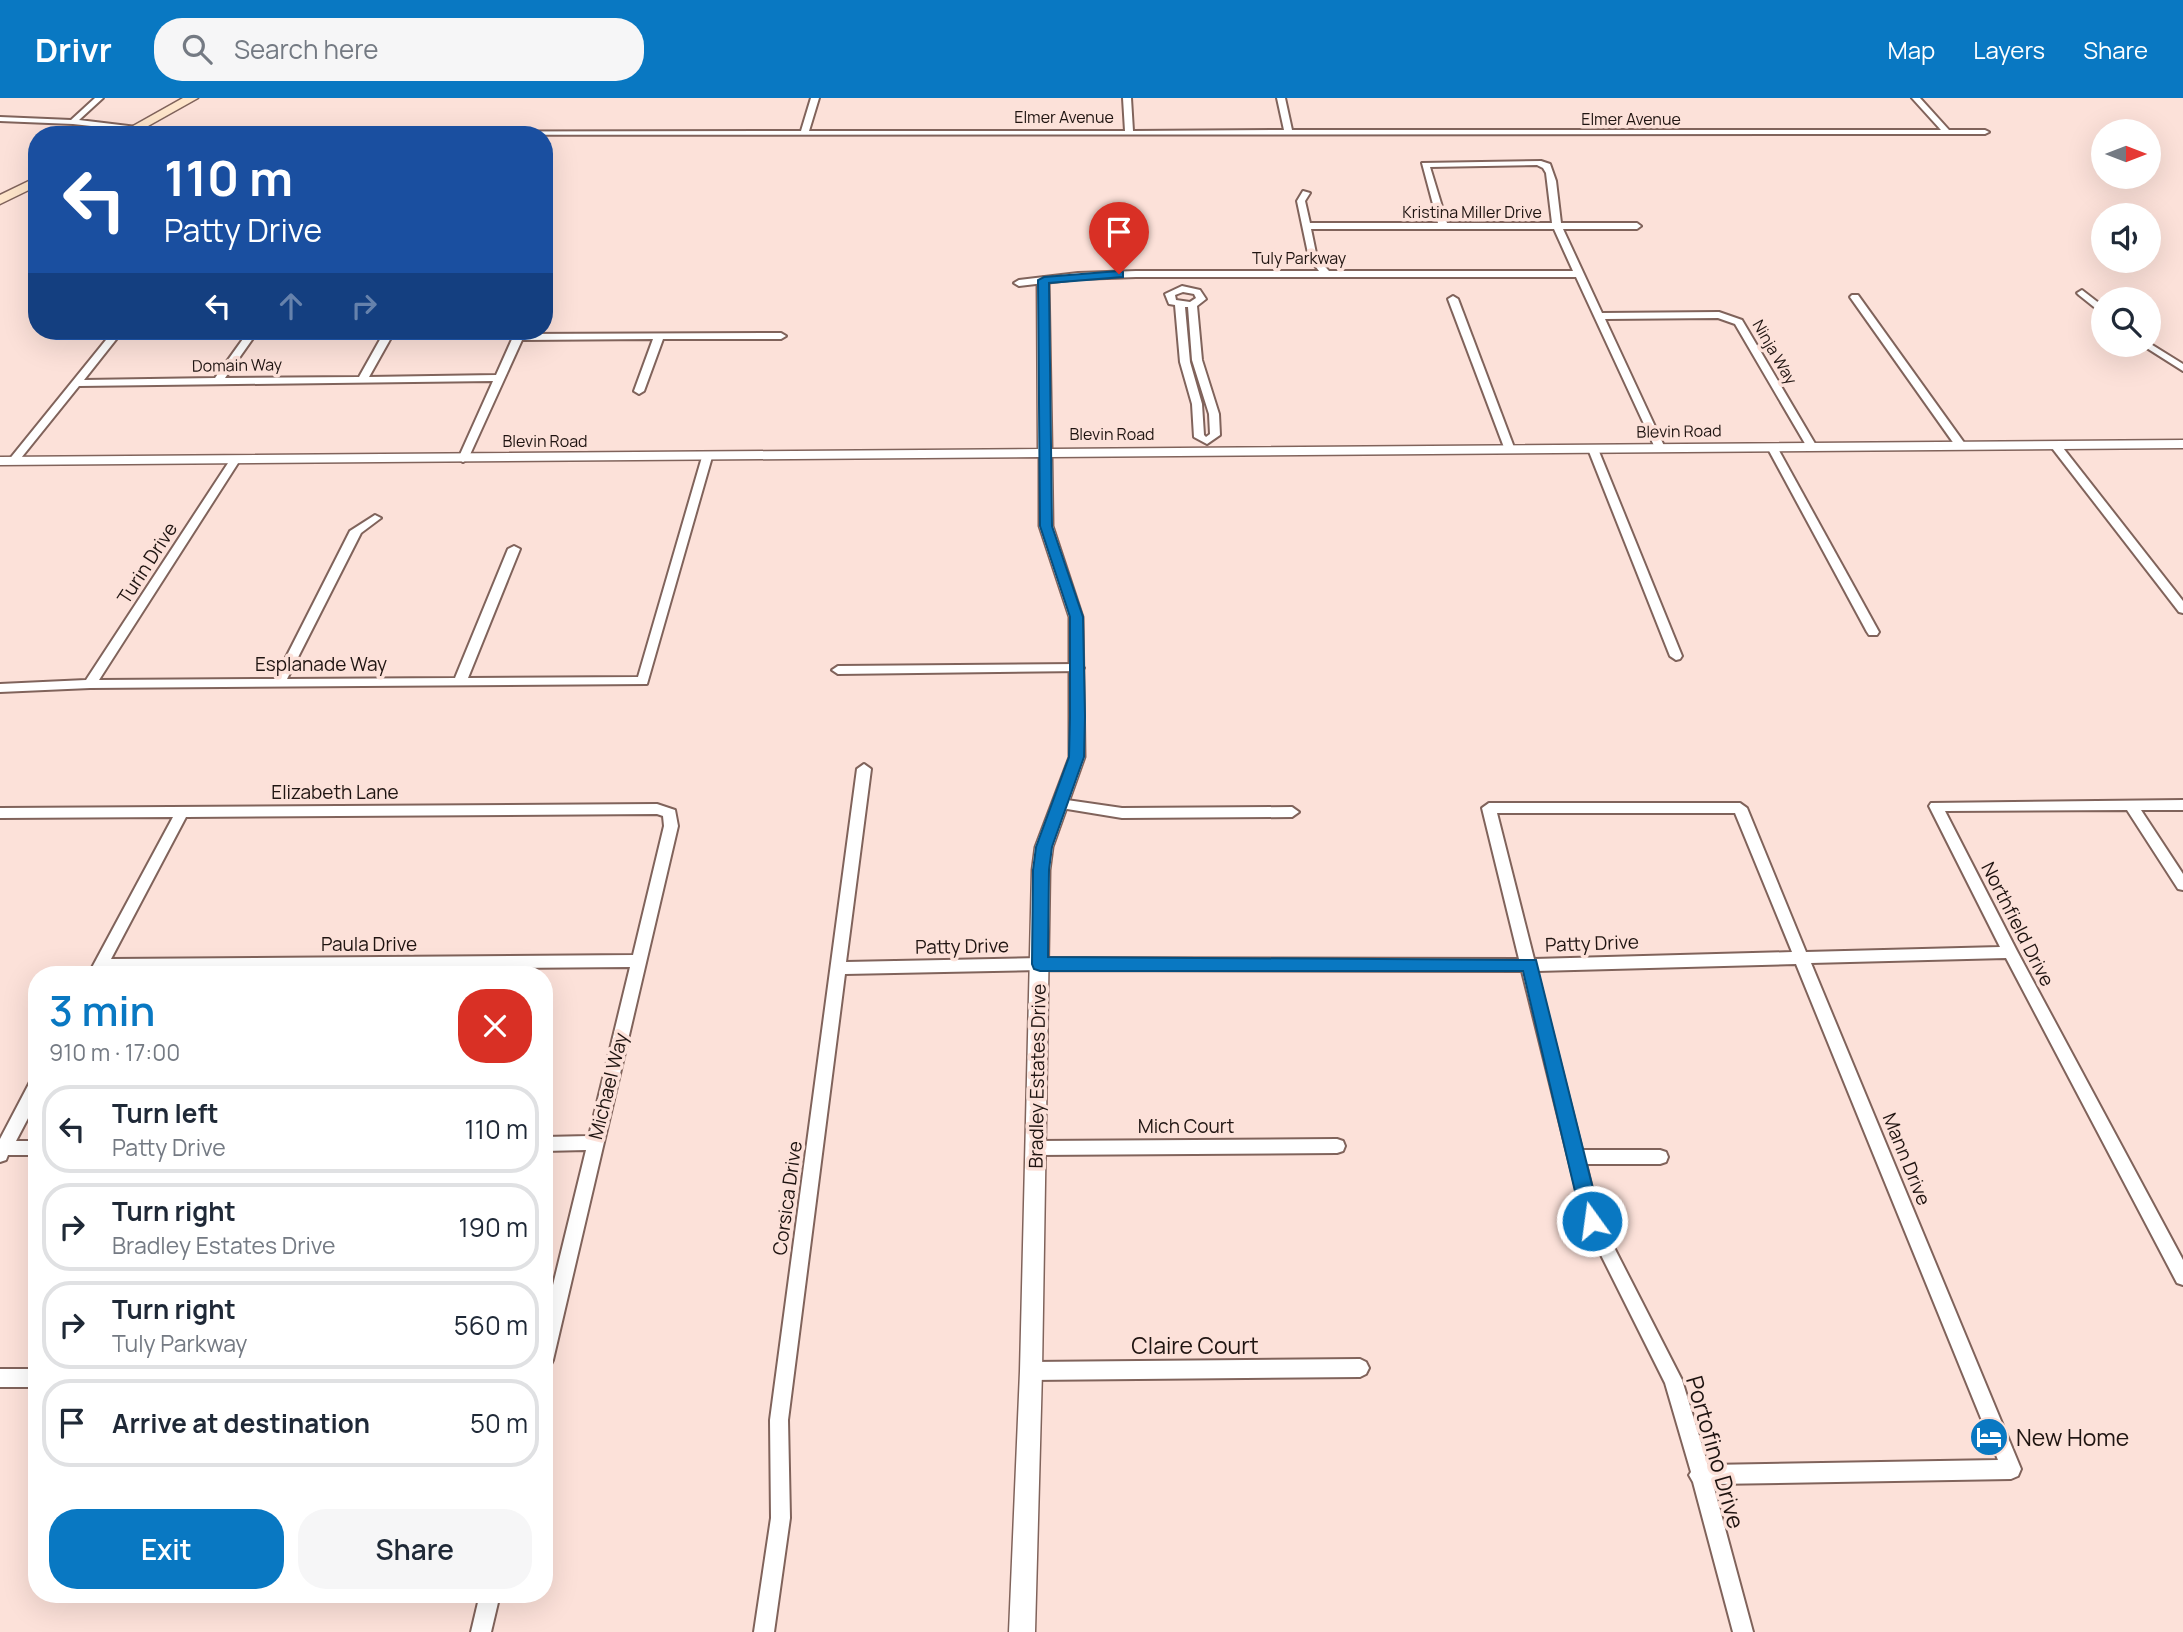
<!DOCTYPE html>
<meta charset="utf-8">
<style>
body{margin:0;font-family:Manrope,sans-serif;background:#f6f6f7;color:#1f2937;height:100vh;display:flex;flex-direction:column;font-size:26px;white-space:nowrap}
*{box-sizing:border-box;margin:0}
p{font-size:23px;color:#747a83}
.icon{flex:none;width:38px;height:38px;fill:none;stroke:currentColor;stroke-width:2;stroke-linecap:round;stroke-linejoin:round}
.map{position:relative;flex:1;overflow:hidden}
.sheet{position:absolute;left:28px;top:868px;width:525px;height:637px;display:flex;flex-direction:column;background:#fff;border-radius:28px;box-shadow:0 7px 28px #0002}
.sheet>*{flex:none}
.banner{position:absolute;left:28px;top:28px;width:525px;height:214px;border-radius:28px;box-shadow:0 7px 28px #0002;background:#1a4fa0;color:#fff;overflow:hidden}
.needle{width:46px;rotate:90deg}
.buttons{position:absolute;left:2091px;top:21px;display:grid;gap:14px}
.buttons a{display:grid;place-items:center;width:70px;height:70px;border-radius:50%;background:#fff;box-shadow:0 7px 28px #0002;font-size:35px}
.pin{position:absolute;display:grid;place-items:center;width:60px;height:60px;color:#fff;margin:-72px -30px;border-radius:50% 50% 50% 0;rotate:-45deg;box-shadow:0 0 7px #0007}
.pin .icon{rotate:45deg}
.me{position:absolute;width:77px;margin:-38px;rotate:346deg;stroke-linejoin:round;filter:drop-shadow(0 0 5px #0008)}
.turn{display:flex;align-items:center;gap:24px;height:147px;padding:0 21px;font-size:32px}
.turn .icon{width:91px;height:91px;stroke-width:2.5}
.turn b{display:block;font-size:49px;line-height:60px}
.lanes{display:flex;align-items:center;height:66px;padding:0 21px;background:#0003;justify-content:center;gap:35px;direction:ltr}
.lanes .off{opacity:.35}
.round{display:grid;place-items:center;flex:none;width:74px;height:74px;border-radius:28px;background:#f6f6f7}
.headline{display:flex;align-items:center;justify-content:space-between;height:119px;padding:0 21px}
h1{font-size:42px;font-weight:600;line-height:52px;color:#0978c2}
.button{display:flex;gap:14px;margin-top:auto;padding:14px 21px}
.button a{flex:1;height:80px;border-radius:28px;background:#0978c2;color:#fff;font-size:28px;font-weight:600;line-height:80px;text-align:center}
.button a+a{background:#f6f6f7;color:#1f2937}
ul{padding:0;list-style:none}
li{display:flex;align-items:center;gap:21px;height:88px;margin:0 14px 10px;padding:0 7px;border:4px solid #e0e1e3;border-radius:28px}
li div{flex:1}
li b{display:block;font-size:26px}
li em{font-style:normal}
header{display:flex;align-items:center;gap:42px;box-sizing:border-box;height:98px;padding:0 35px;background:#0978c2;color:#fff}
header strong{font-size:33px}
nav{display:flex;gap:38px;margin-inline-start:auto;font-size:24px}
.search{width:490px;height:63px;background:#f6f6f7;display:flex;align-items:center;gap:18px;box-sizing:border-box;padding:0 24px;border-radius:28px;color:#747a83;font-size:26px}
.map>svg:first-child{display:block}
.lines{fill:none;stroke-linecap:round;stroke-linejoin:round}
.minor-casing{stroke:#80635b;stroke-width:4}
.tertiary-casing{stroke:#80635b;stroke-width:3}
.secondary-casing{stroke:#80635b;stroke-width:3}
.minor{fill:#fff;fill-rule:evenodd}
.tertiary{fill:#fff;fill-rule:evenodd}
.secondary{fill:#fee5ca;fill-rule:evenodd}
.route{fill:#0978c2;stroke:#064e7e;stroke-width:2}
.labels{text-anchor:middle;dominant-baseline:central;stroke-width:7;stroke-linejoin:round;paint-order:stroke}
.far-street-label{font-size:16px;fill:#1f1411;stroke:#fce1d9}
.street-label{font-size:19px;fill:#1f1411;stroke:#fce1d9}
.near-street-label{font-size:23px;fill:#1f1411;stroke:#fce1d9}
.near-poi-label{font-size:23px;fill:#1f1411;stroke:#fce1d9;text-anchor:start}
</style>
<header>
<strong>Drivr</strong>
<div class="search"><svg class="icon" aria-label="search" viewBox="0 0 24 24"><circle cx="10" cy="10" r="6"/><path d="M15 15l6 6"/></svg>Search here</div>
<nav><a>Map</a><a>Layers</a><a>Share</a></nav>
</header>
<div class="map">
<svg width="2183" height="1534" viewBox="0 0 2183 1534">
<rect width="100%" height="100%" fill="#fce1d9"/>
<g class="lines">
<defs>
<g id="minor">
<path d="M95 0H103L79 22 145 30 302 34 801 33 811 0H819L809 33H1125L1123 0H1131L1133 33 1284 32 1277 0H1285L1292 32H1941L1912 0H1920L1949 32H1985L1989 34 1985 36 238 37 145 34 73 26 0 23V19L71 22Z"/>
<path d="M1541 63 1550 66 1556 83 1561 125H1637L1641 128 1637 131H1563L1602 215 1719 214 1742 222 1817 349 1816 351 1812 352 1807 349 1735 226 1718 220 1605 221 1665 350 1660 353 1656 352 1576 179H1136L1078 181 1019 188 1014 185 1019 182 1078 175 1136 173H1319L1309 160 1297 103 1303 93 1310 95 1305 103 1310 125H1438L1422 65ZM1537 67 1543 70 1546 75 1552 125H1447L1430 69ZM1311 131H1554L1573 173H1329L1317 160Z"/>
<path d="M1182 188 1200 192 1206 201 1197 208 1202 262 1219 316 1220 337 1207 346 1194 339 1192 306 1180 264 1175 207 1169 206 1165 196ZM1183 194 1194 196 1196 200 1190 204 1176 202 1175 197ZM1185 209H1188L1192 262 1209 316 1210 336 1206 339 1204 337 1202 306 1190 264Z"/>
<path d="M2082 192 2104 209V217L2079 197 2077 195Z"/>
<path d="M1852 197H1858L1965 346V350H1957L1850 199Z"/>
<path d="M1453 198 1458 201 1515 352 1514 354H1506L1505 352 1448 201Z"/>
<path d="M251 233 256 236 225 280 359 279 382 238 387 235 392 238 369 279 496 277 513 239 518 236 781 235 786 238 781 241H663L644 293 639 296 634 293 653 241 522 242 468 361 463 364 458 361 493 283 79 288 17 365 13 366 8 363 110 237 118 239 84 282 215 280 248 234Z"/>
<path d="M2149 245 2183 266V273L2142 247H2149Z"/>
<path d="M2056 345 2060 346 2183 503V515L2179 514 2052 350V346Z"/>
<path d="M1772 346 1777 349 1879 534 1877 537H1869L1867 534 1767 349Z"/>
<path d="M1593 348 1598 351 1682 558 1680 561 1676 562 1670 558 1588 351Z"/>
<path d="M707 356 712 359 647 586 90 590 0 594V586L86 582 230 362 235 359 240 362 99 582 275 581 350 433 375 417 381 420 361 435 287 581 455 580 508 451 514 448 520 451 468 580 638 579 702 359Z"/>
<path d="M1078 566 1084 570 1082 573 838 576 832 572 838 568Z"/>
<path d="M864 666 871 671 846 864 1040 860 1519 861 1482 710 1489 705H1740L1747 710 1806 854 2000 849 1929 708 1931 705 2183 702V712H2141L2183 776V792L2178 791 2127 712 1945 713 2017 853 2183 1162V1187L2177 1185 2006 860 1811 865 2021 1371 2018 1378 2011 1381 1713 1386 1753 1534H1733L1693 1384 1689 1377 1691 1374 1665 1285 1584 1123 1522 873 1040 872 845 876 788 1322 790 1420 774 1534H754L771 1420 770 1322 857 671ZM1497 715H1735L1792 854 1534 861ZM1796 866 1998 1362 1708 1367 1682 1282 1600 1122 1586 1066H1660L1666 1064 1668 1059 1666 1054 1660 1052H1582L1537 873Z"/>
<path d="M1060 701 1122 710 1292 709 1299 714 1292 719 1122 720 1055 709 1053 706Z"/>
<path d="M657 706 675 712 678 728 553 1262 550 1268 544 1271V1224L586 1052 544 1053V1039L589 1038 630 869 105 873 103 877H88L173 719 0 720V710ZM657 716 663 718 664 728 633 857 111 861 186 719Z"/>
<path d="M37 980V1003L16 1043H37V1057H8L6 1062 0 1064V1041L31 982Z"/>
<path d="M1337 1041 1343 1043 1345 1048 1343 1053 1337 1055 1036 1057 1030 1055 1028 1050 1030 1045 1036 1043Z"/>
<path d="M1360 1261 1366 1264 1369 1270 1366 1276 1360 1279 1031 1282 1025 1279 1022 1273 1025 1267 1031 1264Z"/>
<rect x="0" y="1271" width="37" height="18"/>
<path d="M480 1496H500L491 1534H471Z"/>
</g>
<path id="tertiary" d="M1043 179 1049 182 1052 351 2183 342V350L1052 359 1053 428 1083 519 1085 659 1053 749 1050 772 1042 1273 1035 1534H1009L1020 1273 1032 772 1035 749 1069 659V519L1039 428V359L0 367V359L1038 351 1037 182Z"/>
<g id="secondary">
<path d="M183 0H198L132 37H117Z"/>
<path d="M37 79V88L0 106V97Z"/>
</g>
</defs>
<use href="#minor" class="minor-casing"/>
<use href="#tertiary" class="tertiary-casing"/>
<use href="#secondary" class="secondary-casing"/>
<use href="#minor" class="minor"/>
<use href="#tertiary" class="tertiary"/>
<use href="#secondary" class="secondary"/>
</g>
<path class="route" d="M1119 173 1123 174V179L1049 185 1052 428 1083 519 1085 619 1084 659 1052 749 1049 772 1048 859 1536 862 1601 1123 1598 1129 1592 1132 1585 1129 1582 1123 1523 873H1040L1034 871 1032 866 1033 772 1036 749 1069 659 1070 619V519L1040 428 1038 182 1044 179Z"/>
<defs>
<symbol id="hotel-disc" viewBox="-11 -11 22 22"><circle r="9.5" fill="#0978c2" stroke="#fce1d9"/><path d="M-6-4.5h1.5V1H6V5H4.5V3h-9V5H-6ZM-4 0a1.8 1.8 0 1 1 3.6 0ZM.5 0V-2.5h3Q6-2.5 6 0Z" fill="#fff"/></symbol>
</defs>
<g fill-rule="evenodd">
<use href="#hotel-disc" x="1967" y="1317" width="44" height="44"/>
</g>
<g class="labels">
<g class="far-street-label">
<text x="1064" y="19">Elmer Avenue</text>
<text x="1631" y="21">Elmer Avenue</text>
<text x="1472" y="114">Kristina Miller Drive</text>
<text x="1299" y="160">Tuly Parkway</text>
<text transform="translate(1775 254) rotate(60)">Ninja Way</text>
<text transform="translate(237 267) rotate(-1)">Domain Way</text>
<text transform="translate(1679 333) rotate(-1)">Blevin Road</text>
<text x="1112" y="336">Blevin Road</text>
<text x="545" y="343">Blevin Road</text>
</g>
<g class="street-label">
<text transform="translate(147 465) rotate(-57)">Turin Drive</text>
<text x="321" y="566">Esplanade Way</text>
<text x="335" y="694">Elizabeth Lane</text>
<text transform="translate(2018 826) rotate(63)">Northfield Drive</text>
<text transform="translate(1592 845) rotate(-2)">Patty Drive</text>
<text x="369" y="846">Paula Drive</text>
<text transform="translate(962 848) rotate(-1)">Patty Drive</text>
<text transform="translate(1037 978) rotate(-89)">Bradley Estates Drive</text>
<text transform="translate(608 988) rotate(-76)">Michael Way</text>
<text x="1186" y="1028">Mich Court</text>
<text transform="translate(1907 1061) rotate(68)">Mann Drive</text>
<text transform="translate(787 1100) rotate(-82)">Corsica Drive</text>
</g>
<g class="near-street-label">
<text x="1195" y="1247">Claire Court</text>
<text transform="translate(1716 1354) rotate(74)">Portofino Drive</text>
</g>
<g class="near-poi-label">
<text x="2016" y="1339">New Home</text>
</g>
</g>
</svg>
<div class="buttons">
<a><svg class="needle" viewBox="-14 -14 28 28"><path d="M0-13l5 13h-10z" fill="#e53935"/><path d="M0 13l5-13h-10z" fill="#747a83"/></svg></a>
<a><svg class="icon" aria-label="sound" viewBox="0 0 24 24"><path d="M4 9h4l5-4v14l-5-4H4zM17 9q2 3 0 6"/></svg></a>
<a><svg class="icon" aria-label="search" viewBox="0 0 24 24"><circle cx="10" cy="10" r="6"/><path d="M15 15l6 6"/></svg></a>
</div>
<div class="pin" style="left:1119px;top:176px;background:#d93025"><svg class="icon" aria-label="arrive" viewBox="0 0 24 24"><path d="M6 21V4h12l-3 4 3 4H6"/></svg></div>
<svg class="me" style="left:1592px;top:1123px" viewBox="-20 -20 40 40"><circle r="17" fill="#0978c2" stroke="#fff" stroke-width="3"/><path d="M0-11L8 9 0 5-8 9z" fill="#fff"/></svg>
<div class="banner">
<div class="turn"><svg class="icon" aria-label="left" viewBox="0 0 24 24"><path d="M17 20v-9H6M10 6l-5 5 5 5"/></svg><div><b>110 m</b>Patty Drive</div></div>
<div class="lanes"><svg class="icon" aria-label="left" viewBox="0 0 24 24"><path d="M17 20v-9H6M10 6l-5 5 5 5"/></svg><svg class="icon off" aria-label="ahead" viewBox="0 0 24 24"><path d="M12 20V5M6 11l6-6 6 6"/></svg><svg class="icon off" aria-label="right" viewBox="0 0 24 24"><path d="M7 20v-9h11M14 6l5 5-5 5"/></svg></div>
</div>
<section class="sheet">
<div class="headline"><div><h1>3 min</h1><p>910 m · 17:00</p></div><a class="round" style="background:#d93025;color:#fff"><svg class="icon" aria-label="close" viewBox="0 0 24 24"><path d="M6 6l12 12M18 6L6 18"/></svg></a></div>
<ul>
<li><svg class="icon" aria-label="left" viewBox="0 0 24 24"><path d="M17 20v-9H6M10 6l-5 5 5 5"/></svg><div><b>Turn left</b><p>Patty Drive</p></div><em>110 m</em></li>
<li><svg class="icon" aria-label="right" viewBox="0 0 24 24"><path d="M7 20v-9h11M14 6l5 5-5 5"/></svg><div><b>Turn right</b><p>Bradley Estates Drive</p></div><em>190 m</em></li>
<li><svg class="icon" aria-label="right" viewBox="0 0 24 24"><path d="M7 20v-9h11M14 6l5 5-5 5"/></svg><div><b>Turn right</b><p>Tuly Parkway</p></div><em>560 m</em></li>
<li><svg class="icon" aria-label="arrive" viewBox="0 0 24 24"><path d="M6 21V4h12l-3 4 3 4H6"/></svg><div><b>Arrive at destination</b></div><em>50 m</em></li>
</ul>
<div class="button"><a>Exit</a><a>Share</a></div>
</section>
</div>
